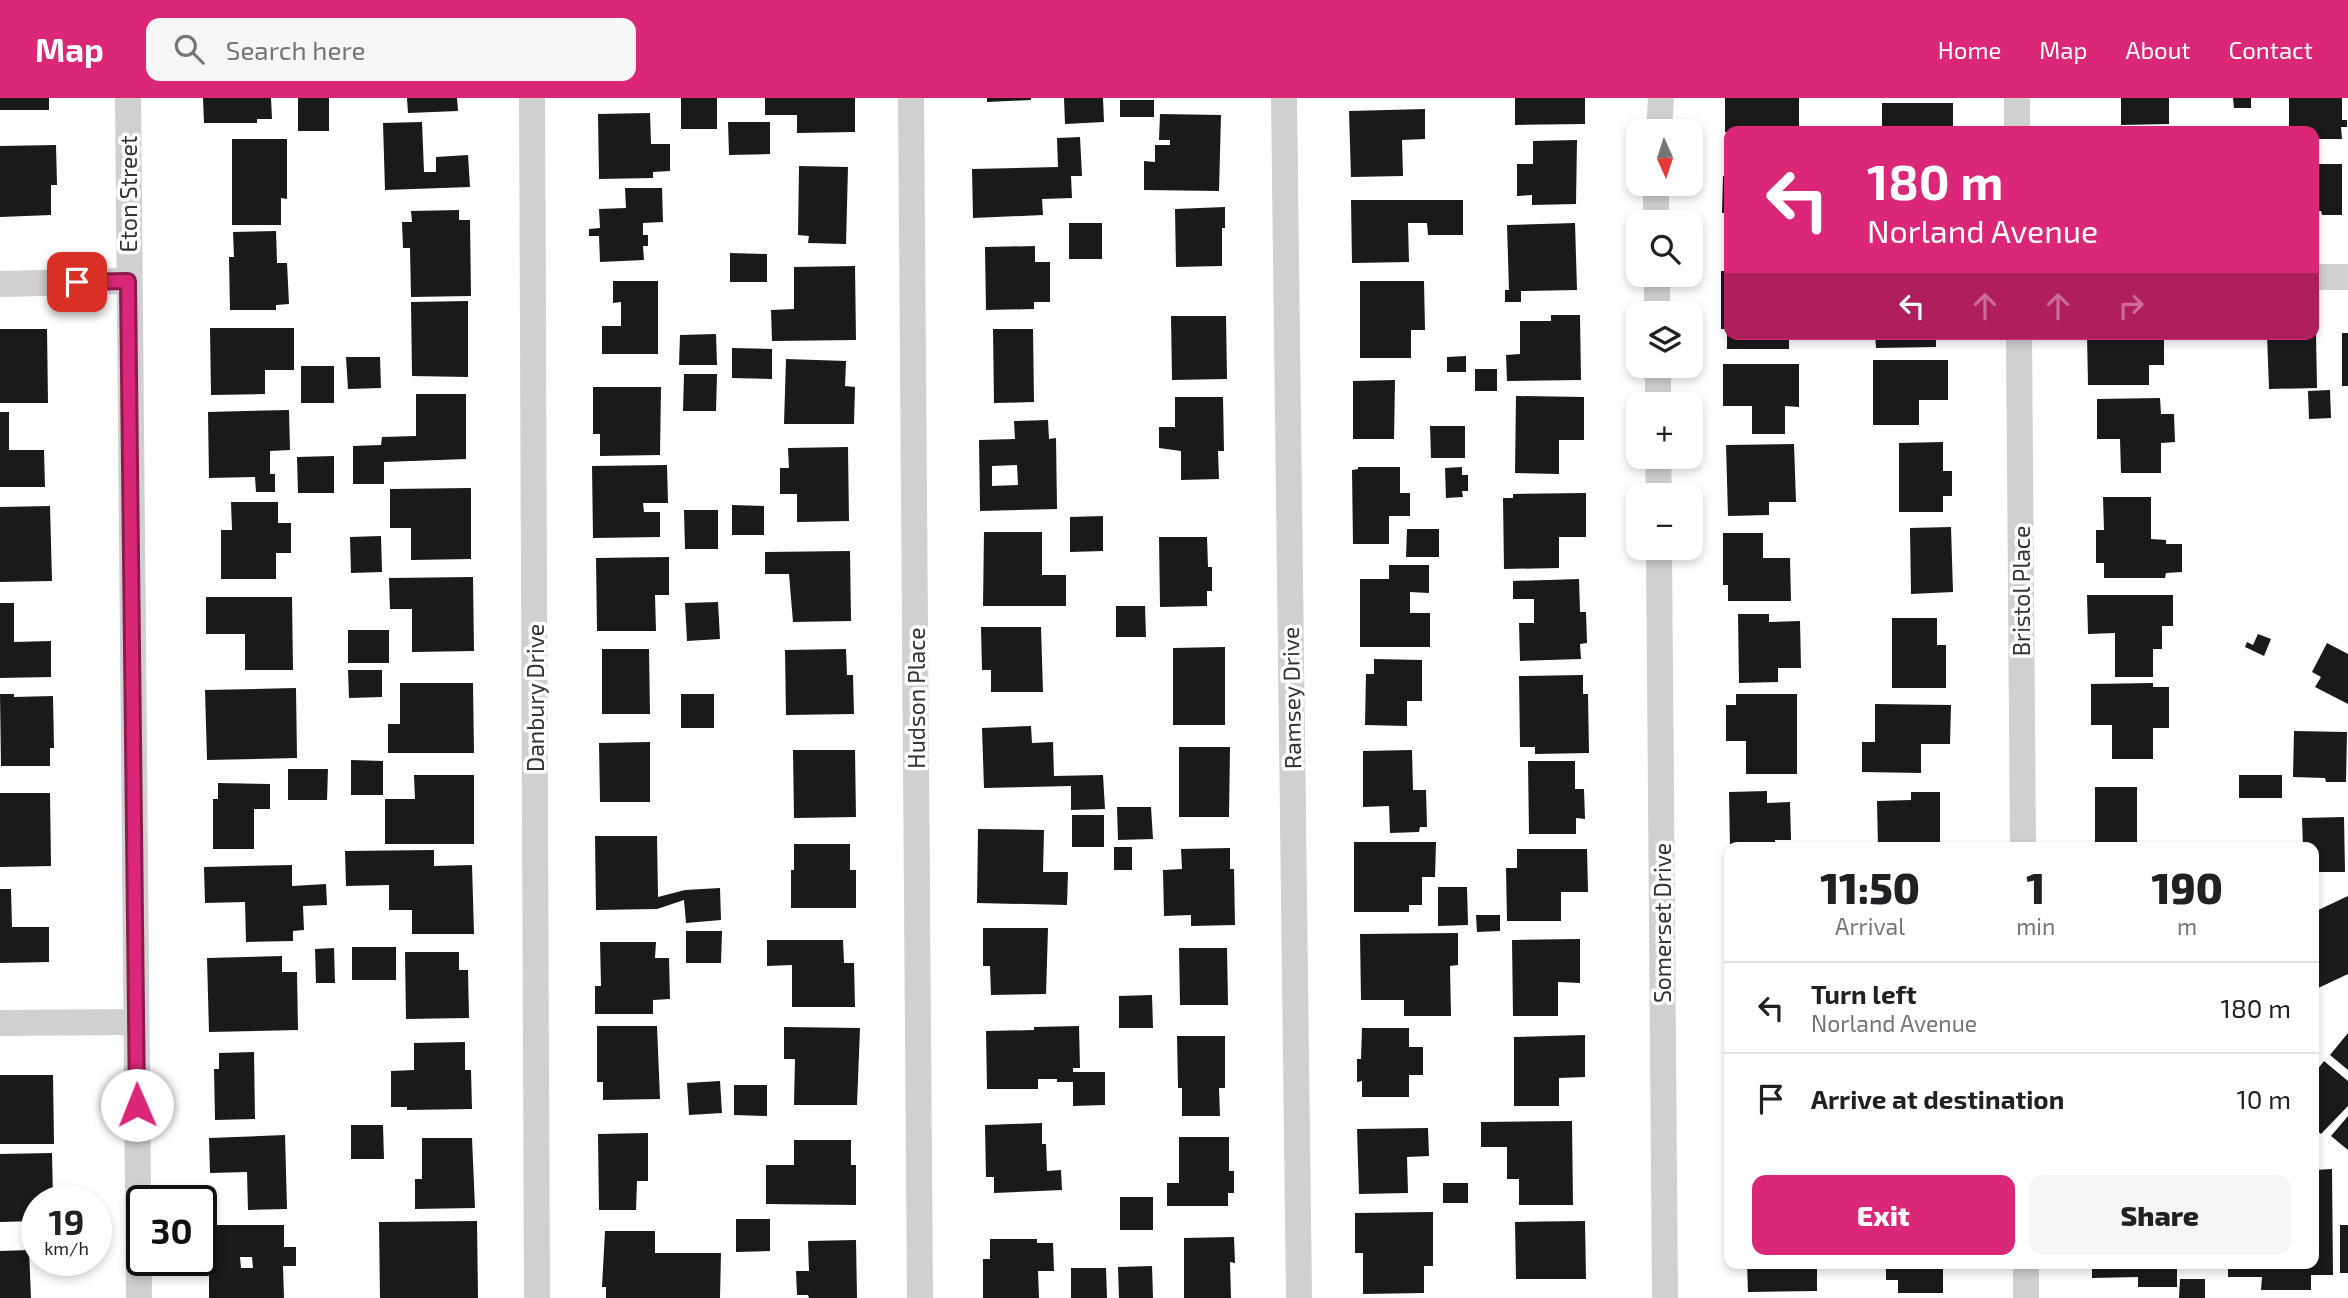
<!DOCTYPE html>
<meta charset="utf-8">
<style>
body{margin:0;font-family:"Exo 2",sans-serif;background:#f6f6f6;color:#202124;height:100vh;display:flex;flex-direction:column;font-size:26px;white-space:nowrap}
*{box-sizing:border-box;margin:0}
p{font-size:23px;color:#757577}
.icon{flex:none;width:38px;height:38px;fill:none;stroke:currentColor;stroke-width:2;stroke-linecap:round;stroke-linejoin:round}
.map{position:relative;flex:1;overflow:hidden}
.side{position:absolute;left:1724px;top:744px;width:595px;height:427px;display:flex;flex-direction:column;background:#fff;border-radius:14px;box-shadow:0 4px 10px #0003}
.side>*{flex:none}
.banner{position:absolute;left:1724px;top:28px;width:595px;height:214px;border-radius:14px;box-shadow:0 4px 10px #0003;background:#db2777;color:#fff;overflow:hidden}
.needle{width:46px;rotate:177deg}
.buttons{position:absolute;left:1626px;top:21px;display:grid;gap:14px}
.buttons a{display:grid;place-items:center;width:77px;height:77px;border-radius:14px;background:#fff;box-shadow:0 4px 10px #0003;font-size:35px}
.speed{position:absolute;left:21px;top:1087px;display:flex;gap:14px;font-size:35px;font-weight:700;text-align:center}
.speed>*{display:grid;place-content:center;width:91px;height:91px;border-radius:50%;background:#fff;box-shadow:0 4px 10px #0003;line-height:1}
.speed small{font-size:18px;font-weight:400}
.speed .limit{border:4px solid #111;border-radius:10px;background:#fff;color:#111}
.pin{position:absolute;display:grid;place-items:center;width:60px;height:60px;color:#fff;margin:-30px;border-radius:14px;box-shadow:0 4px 10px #0006}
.me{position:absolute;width:77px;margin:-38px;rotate:359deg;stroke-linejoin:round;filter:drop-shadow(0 0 5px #0008)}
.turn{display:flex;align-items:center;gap:24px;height:147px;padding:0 28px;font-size:32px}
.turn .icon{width:91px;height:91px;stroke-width:2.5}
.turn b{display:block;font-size:49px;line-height:60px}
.lanes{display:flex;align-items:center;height:66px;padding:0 28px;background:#0003;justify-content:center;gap:35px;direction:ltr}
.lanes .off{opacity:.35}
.eta{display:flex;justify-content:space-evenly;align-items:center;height:119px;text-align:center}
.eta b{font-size:42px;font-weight:800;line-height:49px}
.action{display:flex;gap:14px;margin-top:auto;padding:14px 28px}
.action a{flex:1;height:80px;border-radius:14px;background:#db2777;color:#fff;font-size:28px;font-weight:800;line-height:80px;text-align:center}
.action a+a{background:#f6f6f6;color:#202124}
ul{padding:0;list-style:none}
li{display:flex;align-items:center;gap:21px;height:91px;padding:0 28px;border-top:2px solid #e0e0e0}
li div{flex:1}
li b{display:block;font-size:26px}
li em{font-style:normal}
header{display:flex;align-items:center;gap:42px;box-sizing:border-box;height:98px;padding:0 35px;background:#db2777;color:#fff}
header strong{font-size:33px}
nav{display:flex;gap:38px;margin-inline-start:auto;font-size:24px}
.search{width:490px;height:63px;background:#f6f6f6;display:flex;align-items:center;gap:18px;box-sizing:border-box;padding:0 24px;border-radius:14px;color:#757577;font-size:26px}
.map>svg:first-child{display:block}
.building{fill:#1a1a1a;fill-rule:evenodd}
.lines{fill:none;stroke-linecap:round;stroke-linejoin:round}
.street{stroke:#d0d0d0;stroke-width:26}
.route-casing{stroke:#8e194d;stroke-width:18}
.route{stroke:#db2777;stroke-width:12}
.labels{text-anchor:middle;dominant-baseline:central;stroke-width:7;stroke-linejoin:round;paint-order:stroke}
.street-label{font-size:23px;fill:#333;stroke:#fff}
</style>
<header>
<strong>Map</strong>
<div class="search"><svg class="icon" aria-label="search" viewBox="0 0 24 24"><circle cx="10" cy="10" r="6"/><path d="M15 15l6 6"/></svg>Search here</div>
<nav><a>Home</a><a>Map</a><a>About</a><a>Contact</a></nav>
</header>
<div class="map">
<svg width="2348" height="1200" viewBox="0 0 2348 1200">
<rect width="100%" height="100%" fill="#fff"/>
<g class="building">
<rect x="0" y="0" width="49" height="12"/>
<path d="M203 0H271L272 21H257V25H204Z"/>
<rect x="298" y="0" width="31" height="33"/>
<path d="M407 0H457L458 13 408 15Z"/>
<rect x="681" y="0" width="36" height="31"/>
<path d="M765 0H855V34L797 35V17H765Z"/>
<path d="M987 0H1031V2L987 4Z"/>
<path d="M1064 0H1103L1104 24 1065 26Z"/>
<path d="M1515 0H1585V26L1515 27Z"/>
<path d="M1725 0H1799V33L1725 34Z"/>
<path d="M2121 0H2169V26L2121 27Z"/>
<path d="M2233 0H2251V10H2234Z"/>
<path d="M2289 0H2342V22H2347V29H2341L2342 41H2314V33H2289Z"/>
<rect x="1120" y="2" width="34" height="17"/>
<rect x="1882" y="5" width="71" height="28"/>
<path d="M1425 11V41L1402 42 1403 78 1351 79 1349 13Z"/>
<path d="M650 15 651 46H670V73L653 74V80L599 81 598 16Z"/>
<path d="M1160 16 1221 17 1219 93 1144 92V63L1155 64V47H1170V42H1159Z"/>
<path d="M422 24 424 74H436V59L468 57 470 89 385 92 383 25Z"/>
<path d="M728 24H770V56L729 57Z"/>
<path d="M1080 39 1082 78H1071L1072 100 1042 101 1043 117 973 120 972 71 1058 69 1057 40Z"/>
<path d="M232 41H287V101L281 100V127H232Z"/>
<path d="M1577 42 1576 106 1532 107V97L1517 98V66H1533V43Z"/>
<path d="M56 47 57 87H51V117L0 119V48Z"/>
<path d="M2314 66H2342V117H2322L2321 113H2314Z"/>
<path d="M799 68 848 69 846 146 808 145 809 138 798 137Z"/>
<path d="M1723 78H1729V115H1722Z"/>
<path d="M625 90H662L663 124 643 125V137H648V148H643L644 162 600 164 599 138H589V131L600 130 599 111 626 110Z"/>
<path d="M1351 102H1463V137H1428L1427 125H1408L1409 164 1352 165Z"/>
<path d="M1225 109V130H1222V168L1176 169 1175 111Z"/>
<path d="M459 112V122H470L471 198 411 199 410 150H403L402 124H412L411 113Z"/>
<rect x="1069" y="125" width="33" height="36"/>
<path d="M1575 125 1577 192 1521 193V204H1505V192H1509L1507 127Z"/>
<path d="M276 133 277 165H287L289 206 276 207V212H230L229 159H234L233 134Z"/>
<path d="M1035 148V164H1050V204H1034V211L986 212 985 149Z"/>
<path d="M730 155 767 156V184H730Z"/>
<path d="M855 168 856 242 772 243 771 212 794 211V169Z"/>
<rect x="1721" y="173" width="8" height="58"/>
<path d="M613 183H658V256H602V228H621V204L613 205Z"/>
<path d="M1360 183H1424L1425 232H1411V260H1360Z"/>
<path d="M468 203V279L412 278 411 204Z"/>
<path d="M1551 217H1580L1581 282 1507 283 1506 257 1520 256V223H1551Z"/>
<path d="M1171 218H1226L1227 281 1172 282Z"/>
<path d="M210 230H294V272H265V296L211 297Z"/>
<path d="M0 231H47L48 305H0Z"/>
<path d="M993 231H1033L1034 304 994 305Z"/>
<rect x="2342" y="235" width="6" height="53"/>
<path d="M716 236 717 267H679L680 237Z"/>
<rect x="1727" y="236" width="62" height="15"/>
<path d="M1875 236H1936V249L1876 250Z"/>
<path d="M2087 236H2164V267H2149V287H2088Z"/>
<path d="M2267 236H2316L2317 290 2269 291Z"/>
<path d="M732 250 772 251V281L732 280Z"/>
<path d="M1466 258V274H1447V259Z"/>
<path d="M346 259H380L381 290 348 291Z"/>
<path d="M786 261 846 263 845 288 855 289 854 326H784Z"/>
<path d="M1873 262H1948V302H1919V327H1873Z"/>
<path d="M1723 266H1799V309L1785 308V336H1752V308H1723Z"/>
<rect x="301" y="268" width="33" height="37"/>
<rect x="1475" y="271" width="22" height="22"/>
<path d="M684 276H717L716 313H683Z"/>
<path d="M1395 282 1394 341H1353V283Z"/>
<path d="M593 289H661L660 357 600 358V336H593Z"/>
<path d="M2330 292 2331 320 2309 321 2308 293Z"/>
<path d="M416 296H466V361L384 364V386H353V348L381 347 382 339 416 338Z"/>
<path d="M1516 298 1584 299V342H1559V376L1515 375Z"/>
<path d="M1175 299H1223L1224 353H1218L1219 381 1181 382V353L1159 350V329H1175Z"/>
<path d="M2160 300 2161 316H2174L2175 344 2161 345V375H2121L2120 341H2097V301Z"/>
<path d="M289 312 290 352 270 353V376H275V394H256L255 379 209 380 208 314Z"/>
<path d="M0 314H9V352H44L45 389H0Z"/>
<path d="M1048 322 1049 341 1056 340 1057 411 980 413 979 342 1015 341 1014 323ZM1017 367 1018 387 992 388V368Z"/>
<path d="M1430 328H1465V360H1431Z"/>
<path d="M1943 344V373H1952V398H1943V414H1899V345Z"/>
<path d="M1794 346 1796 404H1769V417L1728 418 1726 347Z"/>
<path d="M848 349 849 423 797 424V396H780V370H789L788 350Z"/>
<path d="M334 358V395H298L297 359Z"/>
<path d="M667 367 668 405H643L644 414H660V439L593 440 592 368Z"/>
<path d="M1358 369H1400V395H1410V418H1389V446H1353L1352 372 1358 371Z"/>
<path d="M1462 369V377H1468V393H1462L1463 399 1446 400 1445 370Z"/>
<path d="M471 390V461L411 462V430H390V391Z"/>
<path d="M1586 395V439H1559V470L1504 471 1503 400H1513V396Z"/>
<path d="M2103 399H2151V441L2166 442V446H2182V474L2166 475 2165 480H2104V465H2096V432H2104Z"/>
<path d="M231 404H278V425H291V455H276V481H221V432H232Z"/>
<path d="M732 407 764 408V437H732Z"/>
<path d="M50 408 52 483 0 484V409Z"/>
<path d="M684 412H718V451H685Z"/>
<path d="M1103 418V453L1070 454V419Z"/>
<path d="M1951 429 1953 494 1911 496 1910 430Z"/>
<path d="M1407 431H1439V459H1406Z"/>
<path d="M984 434H1042V477H1066V508H983Z"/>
<path d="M1723 435H1763V460H1790L1791 503H1728V487H1723Z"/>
<path d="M381 438 382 474 351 475 350 439Z"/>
<path d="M1159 439H1207L1208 469H1212V493H1207V508L1160 509Z"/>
<path d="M850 453 851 523 793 524 789 476H765V454Z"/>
<path d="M669 459V497H655L656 533H597L596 460Z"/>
<path d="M1389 467H1429V495L1410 494V515H1430V549H1360V481H1389Z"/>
<path d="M473 479 474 553 412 554V511H390L389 480Z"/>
<path d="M1579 481 1580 514H1586L1587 545 1580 546 1581 561 1520 563 1519 525H1534V501H1513V483Z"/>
<path d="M2087 497H2173V528H2162V551H2153V579H2115V535L2088 536Z"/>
<path d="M206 499H292L293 572H245V536H206Z"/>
<path d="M718 504 720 541 687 543 685 505Z"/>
<path d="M0 505H14V544L51 543V579L0 580Z"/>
<path d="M1116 508H1145L1146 539H1116Z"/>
<path d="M1738 516H1769V524L1800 523 1801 570H1778V584L1739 585Z"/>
<path d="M1892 520H1937V547H1946V590H1892Z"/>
<path d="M981 529H1041L1043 594H991V572H982Z"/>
<rect x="348" y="532" width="41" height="33"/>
<path d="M2258 536 2271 541 2264 558 2245 549 2247 544 2253 547Z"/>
<path d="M2327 545 2348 556V606L2315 589 2321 579 2312 574Z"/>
<path d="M1225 549V627H1173V550Z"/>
<path d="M602 551H649L650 616H602Z"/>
<path d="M846 551 847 577H853L854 616 786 617 785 552Z"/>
<path d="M1374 561 1422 562V603H1407V628L1365 627 1366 576H1374Z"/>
<path d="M348 572H382V599L349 600Z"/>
<path d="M1583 577V596H1588L1589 655 1535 656V649H1520L1519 578Z"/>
<path d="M400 585H473L474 655H388V626H400Z"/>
<path d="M2153 585V589H2169V630H2153V661H2112V627H2091V586Z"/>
<path d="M296 590 297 660 207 662 205 592Z"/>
<path d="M0 596H14V599L53 598 54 650H50V668H1Z"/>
<rect x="681" y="596" width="33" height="34"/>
<path d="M1736 596H1797V676H1746V643H1726V607H1736Z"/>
<path d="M1875 606 1951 607 1950 646H1921V675L1862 674V644H1875Z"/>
<path d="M1031 628 1032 645 1053 644 1054 678 1103 677 1105 711 1071 712V688L984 690 982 630Z"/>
<path d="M2294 633 2347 634 2346 684H2326L2325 680 2293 679Z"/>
<path d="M650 644V704H600L599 645Z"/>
<path d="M1179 649H1230L1229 719H1179Z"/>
<path d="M793 652H855L856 719 794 720Z"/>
<path d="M1412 652 1413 692H1426L1427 729H1420L1419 734 1390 735 1389 708 1363 709V653Z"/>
<path d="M351 662 383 663V697H351Z"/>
<path d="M1528 663H1575V691H1584L1585 721 1576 720V736H1529Z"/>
<path d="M288 671H328L327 702H288Z"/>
<path d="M414 677H474V746H385V701H415Z"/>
<rect x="2239" y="677" width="43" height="23"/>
<path d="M218 685 270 686V711H254V751H213V701H218Z"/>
<rect x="2095" y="689" width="42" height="60"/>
<path d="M1767 693V705L1790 704 1791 742H1775V749H1730L1729 694Z"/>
<path d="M1911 694H1940V749H1878L1877 703 1911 702Z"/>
<path d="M0 695H50L51 768 0 769Z"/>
<path d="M1117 709H1151L1153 741 1118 742Z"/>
<rect x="1072" y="717" width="32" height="32"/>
<path d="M2344 719 2345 774H2314V749H2303L2302 720Z"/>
<path d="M978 731 1044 732 1043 774H1068L1067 807 977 805Z"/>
<path d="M595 738H657L658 799 685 792 720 790 721 822 686 825 684 802 657 811 596 812Z"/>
<path d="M1354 744H1436L1435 779H1422V807H1409V814H1354Z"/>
<path d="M794 746H850V772H856V810H791V772H794Z"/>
<rect x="1114" y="749" width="18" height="23"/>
<path d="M1230 750V771H1234L1235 827 1191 828V817L1164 818 1163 772 1182 771 1181 751Z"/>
<path d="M1517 751H1587L1588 794H1561V823H1507L1506 770H1517Z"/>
<path d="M434 752V768L472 767 474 836H412V812H389V787L346 788 345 753Z"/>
<path d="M292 767V788L326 786 327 807 303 808 304 832 293 833V843L246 844 245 804 205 805 204 769Z"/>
<path d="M1725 781H1729V821H1726Z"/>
<path d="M1438 789H1467L1468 827 1438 828Z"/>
<path d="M0 791H11L12 829H49V864L0 865Z"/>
<path d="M2348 798V876L2314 892V814Z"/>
<path d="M1476 817H1500V833L1477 834Z"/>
<path d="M983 830H1048L1046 896 991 897 990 868H983Z"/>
<path d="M686 833H722L721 865H686Z"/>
<path d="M1458 835V867L1450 868 1451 918H1404V902H1361L1360 836Z"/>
<path d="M1580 841V885L1558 884V918H1513L1512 842Z"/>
<path d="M767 842H843L844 865H854L855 909H792V867L767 868Z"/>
<path d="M600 844H656L655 860H669L670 901 653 902V916H595V888H601Z"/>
<rect x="352" y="849" width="44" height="33"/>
<path d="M334 850 335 885H316L315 851Z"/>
<path d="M1179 850H1227L1228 907H1180Z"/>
<path d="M405 854H459V872H468L469 920 406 921Z"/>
<path d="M282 858V874H297L298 932 209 934 207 860Z"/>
<rect x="1724" y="860" width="5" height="42"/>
<path d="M1152 897 1153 930H1119V898Z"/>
<path d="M597 928H657L660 1001 603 1002V984H597Z"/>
<path d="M1079 928 1080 970H1073V974H1105V1007L1073 1008V984H1057V981H1038V991H987L986 933 1034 932V929Z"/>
<path d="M784 929 860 930 857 1007H794L795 961H784Z"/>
<path d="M1362 930H1409V949H1423V977H1409V999H1362V983L1357 984V961H1361Z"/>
<path d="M2348 935V972L2330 957Z"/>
<path d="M1585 937V979L1559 980V1008H1514V939Z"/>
<path d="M1177 938H1225V990H1219L1220 1018H1182V990H1178Z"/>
<path d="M465 944V972H471L472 1011 407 1012V1009H391V973L414 972V945Z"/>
<path d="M254 954 255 1021 215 1022 214 971H219V955Z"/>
<path d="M2324 963 2348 983V1008L2321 1036 2314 1030V976Z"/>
<path d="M0 977H53L54 1046H0Z"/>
<path d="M720 983 722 1015 689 1017 687 985Z"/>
<path d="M734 987H767V1018L734 1017Z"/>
<path d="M2348 1018V1052L2331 1038Z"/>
<path d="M1572 1023 1573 1107H1519V1081H1507V1049H1481V1024Z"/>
<path d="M1042 1025V1046H1046L1047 1073 1061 1072 1062 1092 994 1095V1079H986L985 1027Z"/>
<path d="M351 1027H383L384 1061H351Z"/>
<rect x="1726" y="1027" width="3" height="44"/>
<path d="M1428 1030 1429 1058 1407 1059 1408 1095 1359 1096 1357 1031Z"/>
<path d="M648 1035V1083H637L636 1112H599L598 1036Z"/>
<path d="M285 1037 287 1111 248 1112 247 1074 210 1075 209 1040Z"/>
<path d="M1179 1039H1229V1073H1234V1095H1228V1108H1167V1085H1179Z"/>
<path d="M422 1040H472L475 1110 415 1111V1081H422Z"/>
<path d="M794 1042H851V1067H856V1107L766 1106V1067H794Z"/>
<path d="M52 1055 53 1102H37V1123L0 1124V1056Z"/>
<path d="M2332 1071 2333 1177H2311V1192H2261L2262 1179H2228V1166H2314V1072Z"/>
<rect x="1443" y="1085" width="25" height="20"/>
<rect x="1120" y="1099" width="33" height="33"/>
<path d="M1433 1114V1168H1424V1195L1363 1196V1155H1355V1115Z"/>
<path d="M736 1121H770V1153L736 1154Z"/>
<path d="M477 1123 478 1200H380L379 1124Z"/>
<path d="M1585 1123 1586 1181H1516L1515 1124Z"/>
<path d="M209 1127H284V1149H296V1168H283L284 1200H209ZM240 1159H252L253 1170H241Z"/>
<rect x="2340" y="1127" width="8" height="48"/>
<path d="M605 1133H655V1155H721L720 1200H606V1189H602Z"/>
<path d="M1234 1139 1235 1165 1230 1164 1231 1200H1184V1140Z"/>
<path d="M990 1141H1037V1145H1053L1054 1173H1038L1039 1200H983V1161H990Z"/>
<path d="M856 1142 857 1200H809L808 1197H797L796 1173H809L808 1143Z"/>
<path d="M29 1152 31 1200H0V1153Z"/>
<path d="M1747 1166H1817V1193L1748 1194Z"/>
<path d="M1886 1166H1943V1195H1898V1182H1886Z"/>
<path d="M2092 1166H2177V1189H2138V1179L2092 1180Z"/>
<path d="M1152 1168 1153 1200H1119L1118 1169Z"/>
<path d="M1071 1170H1106L1107 1200H1071Z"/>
<path d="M2180 1181H2205V1200H2179Z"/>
</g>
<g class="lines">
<g class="street">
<path d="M128 0 139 1200"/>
<path d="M532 0 537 1200"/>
<path d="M911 0 920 1200"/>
<path d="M1284 0 1299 1200"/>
<path d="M2017 0V33"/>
<path d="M1659 33 1661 0"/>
<path d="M1656 86V124"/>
<path d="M1657 177V215"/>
<path d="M2314 179H2348"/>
<path d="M0 186 129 183"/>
<path d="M2019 236 2023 749"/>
<path d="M1658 268V306"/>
<path d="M1658 359 1659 397"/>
<path d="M1659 450 1665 1200"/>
<path d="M0 925 136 924"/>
<path d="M2026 1166V1200"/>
</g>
</g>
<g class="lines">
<defs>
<path id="route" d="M77 184 128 183 137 1007"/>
</defs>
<use href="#route" class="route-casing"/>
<use href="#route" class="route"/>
</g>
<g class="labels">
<g class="street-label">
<text transform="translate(128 96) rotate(-90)">Eton Street</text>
<text transform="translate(2021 493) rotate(-90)">Bristol Place</text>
<text transform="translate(535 600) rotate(-90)">Danbury Drive</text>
<text transform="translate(916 600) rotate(-90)">Hudson Place</text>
<text transform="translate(1291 600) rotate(-91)">Ramsey Drive</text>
<text transform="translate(1662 825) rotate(-90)">Somerset Drive</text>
</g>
</g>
</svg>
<div class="buttons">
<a><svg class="needle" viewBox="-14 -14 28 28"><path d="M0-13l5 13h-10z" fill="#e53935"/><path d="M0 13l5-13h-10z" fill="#757577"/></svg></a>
<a><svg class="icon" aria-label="search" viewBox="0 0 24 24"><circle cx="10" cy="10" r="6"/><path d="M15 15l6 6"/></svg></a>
<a><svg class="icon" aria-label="layers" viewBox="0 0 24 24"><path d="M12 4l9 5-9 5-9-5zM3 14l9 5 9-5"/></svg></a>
<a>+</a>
<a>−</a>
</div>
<div class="speed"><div>19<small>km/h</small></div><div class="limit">30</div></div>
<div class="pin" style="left:77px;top:184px;background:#d93025"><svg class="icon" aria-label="arrive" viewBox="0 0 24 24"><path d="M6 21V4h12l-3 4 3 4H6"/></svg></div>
<svg class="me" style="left:137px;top:1007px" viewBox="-20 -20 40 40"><circle r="19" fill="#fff"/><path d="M0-13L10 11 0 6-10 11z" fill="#db2777"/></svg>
<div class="banner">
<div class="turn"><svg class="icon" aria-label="left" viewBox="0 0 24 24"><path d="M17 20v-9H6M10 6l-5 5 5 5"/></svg><div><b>180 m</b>Norland Avenue</div></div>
<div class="lanes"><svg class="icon" aria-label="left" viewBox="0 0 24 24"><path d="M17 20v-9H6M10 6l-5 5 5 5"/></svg><svg class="icon off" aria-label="ahead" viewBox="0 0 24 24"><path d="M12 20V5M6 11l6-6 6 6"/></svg><svg class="icon off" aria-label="ahead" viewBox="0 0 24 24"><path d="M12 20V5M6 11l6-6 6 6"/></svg><svg class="icon off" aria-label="right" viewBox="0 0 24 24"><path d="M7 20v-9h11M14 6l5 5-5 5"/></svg></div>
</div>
<section class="side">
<div class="eta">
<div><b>11:50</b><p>Arrival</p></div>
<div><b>1</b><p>min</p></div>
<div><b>190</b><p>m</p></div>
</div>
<ul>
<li><svg class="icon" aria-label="left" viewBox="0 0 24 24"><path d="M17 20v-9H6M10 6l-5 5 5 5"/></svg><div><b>Turn left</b><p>Norland Avenue</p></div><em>180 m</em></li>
<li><svg class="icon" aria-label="arrive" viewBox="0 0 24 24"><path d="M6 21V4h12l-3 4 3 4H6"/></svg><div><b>Arrive at destination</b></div><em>10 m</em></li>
</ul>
<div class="action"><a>Exit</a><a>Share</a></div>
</section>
</div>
